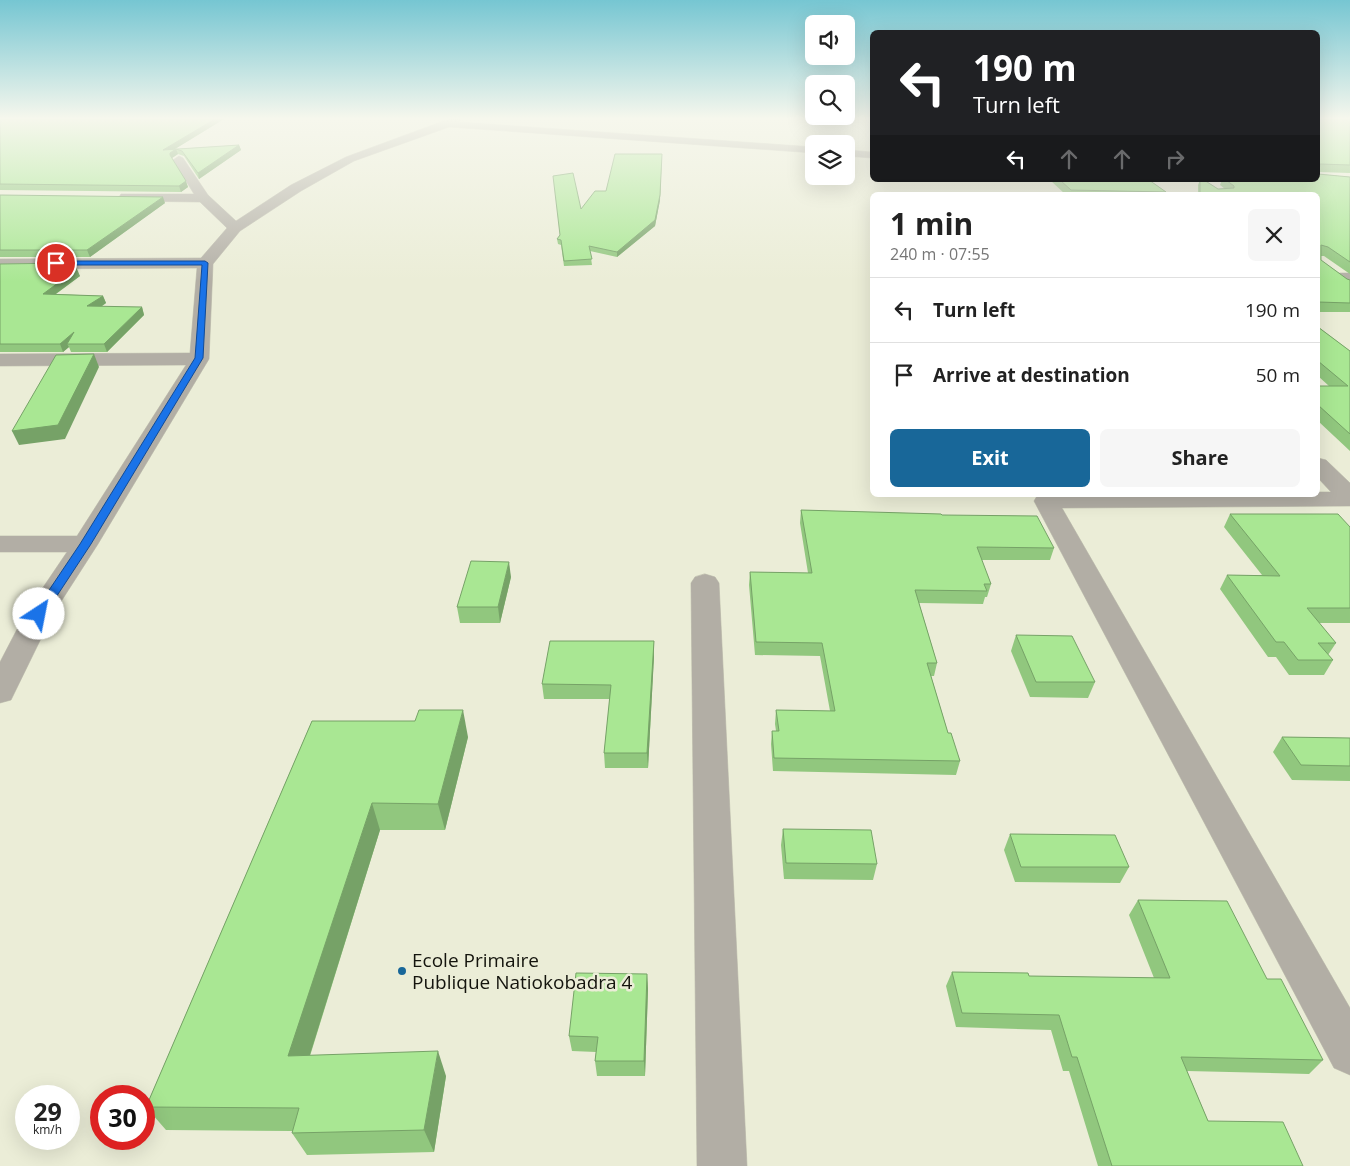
<!DOCTYPE html>
<meta charset="utf-8">
<style>
body{margin:0;font-family:"Open Sans",sans-serif;background:#f6f6f6;color:#222;height:100vh;display:flex;flex-direction:column;font-size:19px;white-space:nowrap}
*{box-sizing:border-box;margin:0}
p{font-size:16px;color:#767676}
.icon{flex:none;width:28px;height:28px;fill:none;stroke:currentColor;stroke-width:2;stroke-linecap:round;stroke-linejoin:round}
.map{position:relative;flex:1;overflow:hidden}
.panel{position:absolute;left:870px;top:192px;width:450px;height:305px;display:flex;flex-direction:column;background:#fff;border-radius:8px;box-shadow:0 5px 20px #0002}
.panel>*{flex:none}
.hud{position:absolute;left:870px;top:30px;width:450px;height:152px;border-radius:8px;box-shadow:0 5px 20px #0002;background:#202124;color:#fff;overflow:hidden}
.buttons{position:absolute;left:805px;top:15px;display:grid;gap:10px}
.buttons a{display:grid;place-items:center;width:50px;height:50px;border-radius:8px;background:#fff;box-shadow:0 5px 20px #0002;font-size:25px}
.speed{position:absolute;left:15px;top:1085px;display:flex;gap:10px;font-size:25px;font-weight:700;text-align:center}
.speed>*{display:grid;place-content:center;width:65px;height:65px;border-radius:50%;background:#fff;box-shadow:0 5px 20px #0002;line-height:1}
.speed small{font-size:12px;font-weight:400}
.speed .limit{border:8px solid #d22;background:#fff;color:#111}
.pin{position:absolute;display:grid;place-items:center;width:42px;height:42px;color:#fff;margin:-21px;border:2px solid #fff;border-radius:50%;box-shadow:0 1px 5px #0007}
.me{position:absolute;width:55px;margin:-28px;rotate:34deg;stroke-linejoin:round;filter:drop-shadow(0 0 4px #0008)}
.turn{display:flex;align-items:center;gap:18px;height:105px;padding:0 20px;font-size:22px}
.turn .icon{width:65px;height:65px;stroke-width:2.5}
.turn b{display:block;font-size:35px;line-height:42px}
.lanes{display:flex;align-items:center;height:48px;padding:0 20px;background:#0003;justify-content:center;gap:25px;direction:ltr}
.lanes .off{opacity:.35}
.round{display:grid;place-items:center;flex:none;width:52px;height:52px;border-radius:8px;background:#f6f6f6}
.headline{display:flex;align-items:center;justify-content:space-between;height:85px;padding:0 20px}
h1{font-size:30px;font-weight:700;line-height:38px}
.action{display:flex;gap:10px;margin-top:auto;padding:10px 20px}
.action a{flex:1;height:58px;border-radius:8px;background:#186799;color:#fff;font-size:20px;font-weight:700;line-height:58px;text-align:center}
.action a+a{background:#f6f6f6;color:#222}
ul{padding:0;list-style:none}
li{display:flex;align-items:center;gap:15px;height:65px;padding:0 20px;border-top:1px solid #e0e0e0}
li div{flex:1}
li b{display:block;font-size:19px}
li em{font-style:normal}
.map>svg:first-child{display:block}
.lines{fill:none;stroke-linecap:round;stroke-linejoin:round}
.minor-casing{stroke:#c9cab7;stroke-width:1}
.minor{fill:#b2aea5;fill-rule:evenodd}
.wall{fill:#91c77e}
.shaded-wall{fill:#76a267}
.building{fill:#a9e793;stroke:#76a267}
.route{fill:#1a73e8;stroke:#114b97}
.poi-dot{fill:#186799;stroke:#ebedd7;stroke-width:2}
.labels{text-anchor:middle;dominant-baseline:central;stroke-width:5;stroke-linejoin:round;paint-order:stroke}
.near-poi-label{font-size:19px;fill:#14140d;stroke:#ebedd7;text-anchor:start}
</style>
<div class="map">
<svg width="1350" height="1166" viewBox="0 0 1350 1166">
<rect width="100%" height="100%" fill="#ebedd7"/>
<g class="lines">
<defs>
<g id="minor">
<path d="M449 119H461L459 122 814 147V153L449 127 354 161 301 191 240 231 213 264 209 359 98 544 53 614 11 700 0 703V662L25 614 67 552H0V536H77L186 365 0 366V354L190 353 197 268 0 269V259L201 258 227 228 200 202 126 201 121 200 119 197 121 194H194L173 160 179 156 183 158 208 195 236 221 291 185 346 157Z"/>
<path d="M846 150 872 152V158L846 156Z"/>
<rect x="1318" y="273" width="32" height="10"/>
<path d="M1318 458 1326 460 1350 483V506L1062 508 1350 1008V1075L1334 1068 1034 501 1037 496 1041 495H1318V492H1331L1318 478Z"/>
<path d="M705 574 715 577 719 583 747 1166H697L691 583 695 577Z"/>
</g>
</defs>
<use href="#minor" class="minor-casing"/>
<use href="#minor" class="minor"/>
</g>
<g class="wall">
<path d="M0 119H224L175 149 239 145 241 150 199 179 184 156 178 154 172 158 188 187 181 192 0 190Z"/>
<path d="M1318 119H1350V173L1319 172 1318 174 1350 177V274L1324 256H1321V260L1347 279 1350 280V312H1318V195H1198V185L1200 180H1204L1218 189H1225L1220 185 1222 180H1318Z"/>
<path d="M1050 180H1149L1166 192 1165 195H1066Z"/>
<path d="M0 195 165 203 90 257H0Z"/>
<path d="M660 200 655 226 617 257 590 251 592 265 564 266 561 245 558 244 557 239 581 209Z"/>
<path d="M0 264 71 269 80 276 56 294 103 296 106 303 101 307H142L144 315 107 352H71L69 347 63 352H0Z"/>
<path d="M1318 327 1350 351V451L1318 421V386H1329L1318 376Z"/>
<path d="M801 510 942 515 1054 548 1050 560H981L991 584 987 597H985L983 604 919 603 937 663 934 676H931L948 733 960 761 956 775 773 771 771 744 772 731H776L775 724 776 710 830 711 820 656 755 655 749 585 750 572 808 573 800 523Z"/>
<path d="M1230 514 1350 527V623H1319L1336 643 1328 655 1333 660 1324 675H1289L1276 657H1268L1220 589 1227 575H1262L1224 527Z"/>
<path d="M511 577 500 623H460L457 607Z"/>
<path d="M1016 635 1095 682 1088 698 1030 697 1011 651Z"/>
<path d="M654 641V656L648 768H605L604 753 610 699H544L542 684Z"/>
<path d="M312 721 468 737 445 830H380L310 1056 446 1076 434 1152 307 1155 292 1133V1131L166 1130 146 1107Z"/>
<path d="M1282 737 1350 738V781L1292 780 1273 752Z"/>
<path d="M783 829 877 864 873 880 784 879 781 845Z"/>
<path d="M1010 834 1129 867 1120 883 1015 882 1004 850Z"/>
<path d="M1138 900 1267 979 1323 1060 1309 1074 1187 1071 1208 1121 1303 1166H1098L1069 1071H1063L1051 1030 956 1027 946 986 952 972 1029 976 1154 978 1129 915Z"/>
<path d="M647 974 648 989 645 1076H597L595 1061 596 1052 572 1051 569 1036Z"/>
</g>
<g class="shaded-wall">
<path d="M215 119H224L165 155 163 150Z"/>
<path d="M239 145 241 150 199 179 198 173Z"/>
<path d="M176 149 178 154 172 158 171 161 170 155V153Z"/>
<path d="M662 154 660 200 655 226 617 257V252Z"/>
<path d="M186 181 188 187 181 192 179 186Z"/>
<path d="M163 197 165 203 90 257 87 250Z"/>
<path d="M68 263 71 271 60 269Z"/>
<path d="M77 269 80 276 46 301 43 294Z"/>
<path d="M103 296 106 303 90 314 87 306Z"/>
<path d="M142 307 144 315 107 352 104 344Z"/>
<path d="M74 332 67 344 69 347 63 352 60 344Z"/>
<path d="M94 354 99 367 65 439 19 445 12 431Z"/>
<path d="M509 562 511 577 500 623 498 607Z"/>
<path d="M654 641V656L648 768 647 753Z"/>
<path d="M463 710 468 737 445 830 438 804Z"/>
<path d="M372 803 380 830 302 1080 288 1056Z"/>
<path d="M647 974 648 989 645 1076 644 1061Z"/>
<path d="M438 1051 446 1076 434 1152 424 1130Z"/>
</g>
<g class="building">
<path d="M0 119H215L163 150 239 145 198 173 182 151 176 149 170 153V155L186 181 179 186 0 184Z"/>
<path d="M1318 119H1350V165L1320 164 1319 170 1318 172Z"/>
<path d="M615 154H662L660 195 655 220 617 252 589 246 592 259 564 261 561 240 557 239 560 235 553 176 573 173 581 209 595 191H606Z"/>
<path d="M1318 174 1350 177V262L1328 247 1321 245V260L1347 279 1350 280V303L1318 302V195H1200V180H1204L1218 189 1234 188V186L1226 180H1318Z"/>
<path d="M1060 180H1149L1166 192 1071 190Z"/>
<path d="M0 195 163 197 87 250H0Z"/>
<path d="M68 263 60 269H77L43 294 103 296 87 306 142 307 104 344H67L74 332 60 344H0V264Z"/>
<path d="M1318 327 1350 351V434L1318 405V386H1348L1318 361Z"/>
<path d="M94 354 58 425 12 431 56 355Z"/>
<path d="M801 510 941 514 942 515 1037 516 1054 548 977 547 991 584H984L987 591 915 590 937 663H927L948 733H951L960 761 774 758 772 731H779L776 710 835 711 822 643 756 642 750 572 812 573Z"/>
<path d="M1230 514H1338L1350 527V608H1307L1336 643H1318L1333 660H1298L1284 642H1276L1227 575 1280 576Z"/>
<path d="M471 561 509 562 498 607H457Z"/>
<path d="M1016 635 1072 636 1095 682H1036Z"/>
<path d="M550 641H654L647 753H604L611 685 542 684Z"/>
<path d="M419 710H463L438 804 372 803 288 1056 438 1051 424 1130 292 1133 299 1108 146 1107 312 721H415Z"/>
<path d="M1282 737 1350 738V766L1301 765Z"/>
<path d="M783 829 871 830 877 864 786 863Z"/>
<path d="M1010 834 1115 835 1129 867H1021Z"/>
<path d="M1138 900 1227 901 1267 979H1281L1323 1060 1181 1057 1208 1121 1283 1122 1303 1166H1112L1077 1057H1072L1059 1015 962 1013 952 972 1028 973 1029 976 1170 978Z"/>
<path d="M576 973 647 974 644 1061H595L598 1037 569 1036Z"/>
</g>
<linearGradient id="sky" x2="0" y2="1"><stop stop-color="#76c6d2"/><stop offset="0.42" stop-color="#f6f7ed"/><stop offset="1" stop-color="#f6f7ed" stop-opacity="0"/></linearGradient>
<rect width="1350" height="282" fill="url(#sky)"/>
<path class="route" d="M205 261 208 263 203 358 91 544 43 617H35L33 614 80 544 195 358 202 265H56L53 263 56 261Z"/>
<circle class="poi-dot" cx="402" cy="971" r="5"/>
<g class="labels">
<g class="near-poi-label">
<text x="412" y="960">Ecole Primaire<tspan x="412" dy="22">Publique Natiokobadra 4</tspan></text>
</g>
</g>
</svg>
<div class="buttons">
<a><svg class="icon" aria-label="sound" viewBox="0 0 24 24"><path d="M4 9h4l5-4v14l-5-4H4zM17 9q2 3 0 6"/></svg></a>
<a><svg class="icon" aria-label="search" viewBox="0 0 24 24"><circle cx="10" cy="10" r="6"/><path d="M15 15l6 6"/></svg></a>
<a><svg class="icon" aria-label="layers" viewBox="0 0 24 24"><path d="M12 4l9 5-9 5-9-5zM3 14l9 5 9-5"/></svg></a>
</div>
<div class="speed"><div>29<small>km/h</small></div><div class="limit">30</div></div>
<div class="pin" style="left:56px;top:263px;background:#d93025"><svg class="icon" aria-label="arrive" viewBox="0 0 24 24"><path d="M6 21V4h12l-3 4 3 4H6"/></svg></div>
<svg class="me" style="left:39px;top:614px" viewBox="-20 -20 40 40"><circle r="19" fill="#fff"/><path d="M0-13L10 11 0 6-10 11z" fill="#1a73e8"/></svg>
<div class="hud">
<div class="turn"><svg class="icon" aria-label="left" viewBox="0 0 24 24"><path d="M17 20v-9H6M10 6l-5 5 5 5"/></svg><div><b>190 m</b>Turn left</div></div>
<div class="lanes"><svg class="icon" aria-label="left" viewBox="0 0 24 24"><path d="M17 20v-9H6M10 6l-5 5 5 5"/></svg><svg class="icon off" aria-label="ahead" viewBox="0 0 24 24"><path d="M12 20V5M6 11l6-6 6 6"/></svg><svg class="icon off" aria-label="ahead" viewBox="0 0 24 24"><path d="M12 20V5M6 11l6-6 6 6"/></svg><svg class="icon off" aria-label="right" viewBox="0 0 24 24"><path d="M7 20v-9h11M14 6l5 5-5 5"/></svg></div>
</div>
<section class="panel">
<div class="headline"><div><h1>1 min</h1><p>240 m · 07:55</p></div><a class="round"><svg class="icon" aria-label="close" viewBox="0 0 24 24"><path d="M6 6l12 12M18 6L6 18"/></svg></a></div>
<ul>
<li><svg class="icon" aria-label="left" viewBox="0 0 24 24"><path d="M17 20v-9H6M10 6l-5 5 5 5"/></svg><div><b>Turn left</b></div><em>190 m</em></li>
<li><svg class="icon" aria-label="arrive" viewBox="0 0 24 24"><path d="M6 21V4h12l-3 4 3 4H6"/></svg><div><b>Arrive at destination</b></div><em>50 m</em></li>
</ul>
<div class="action"><a>Exit</a><a>Share</a></div>
</section>
</div>
